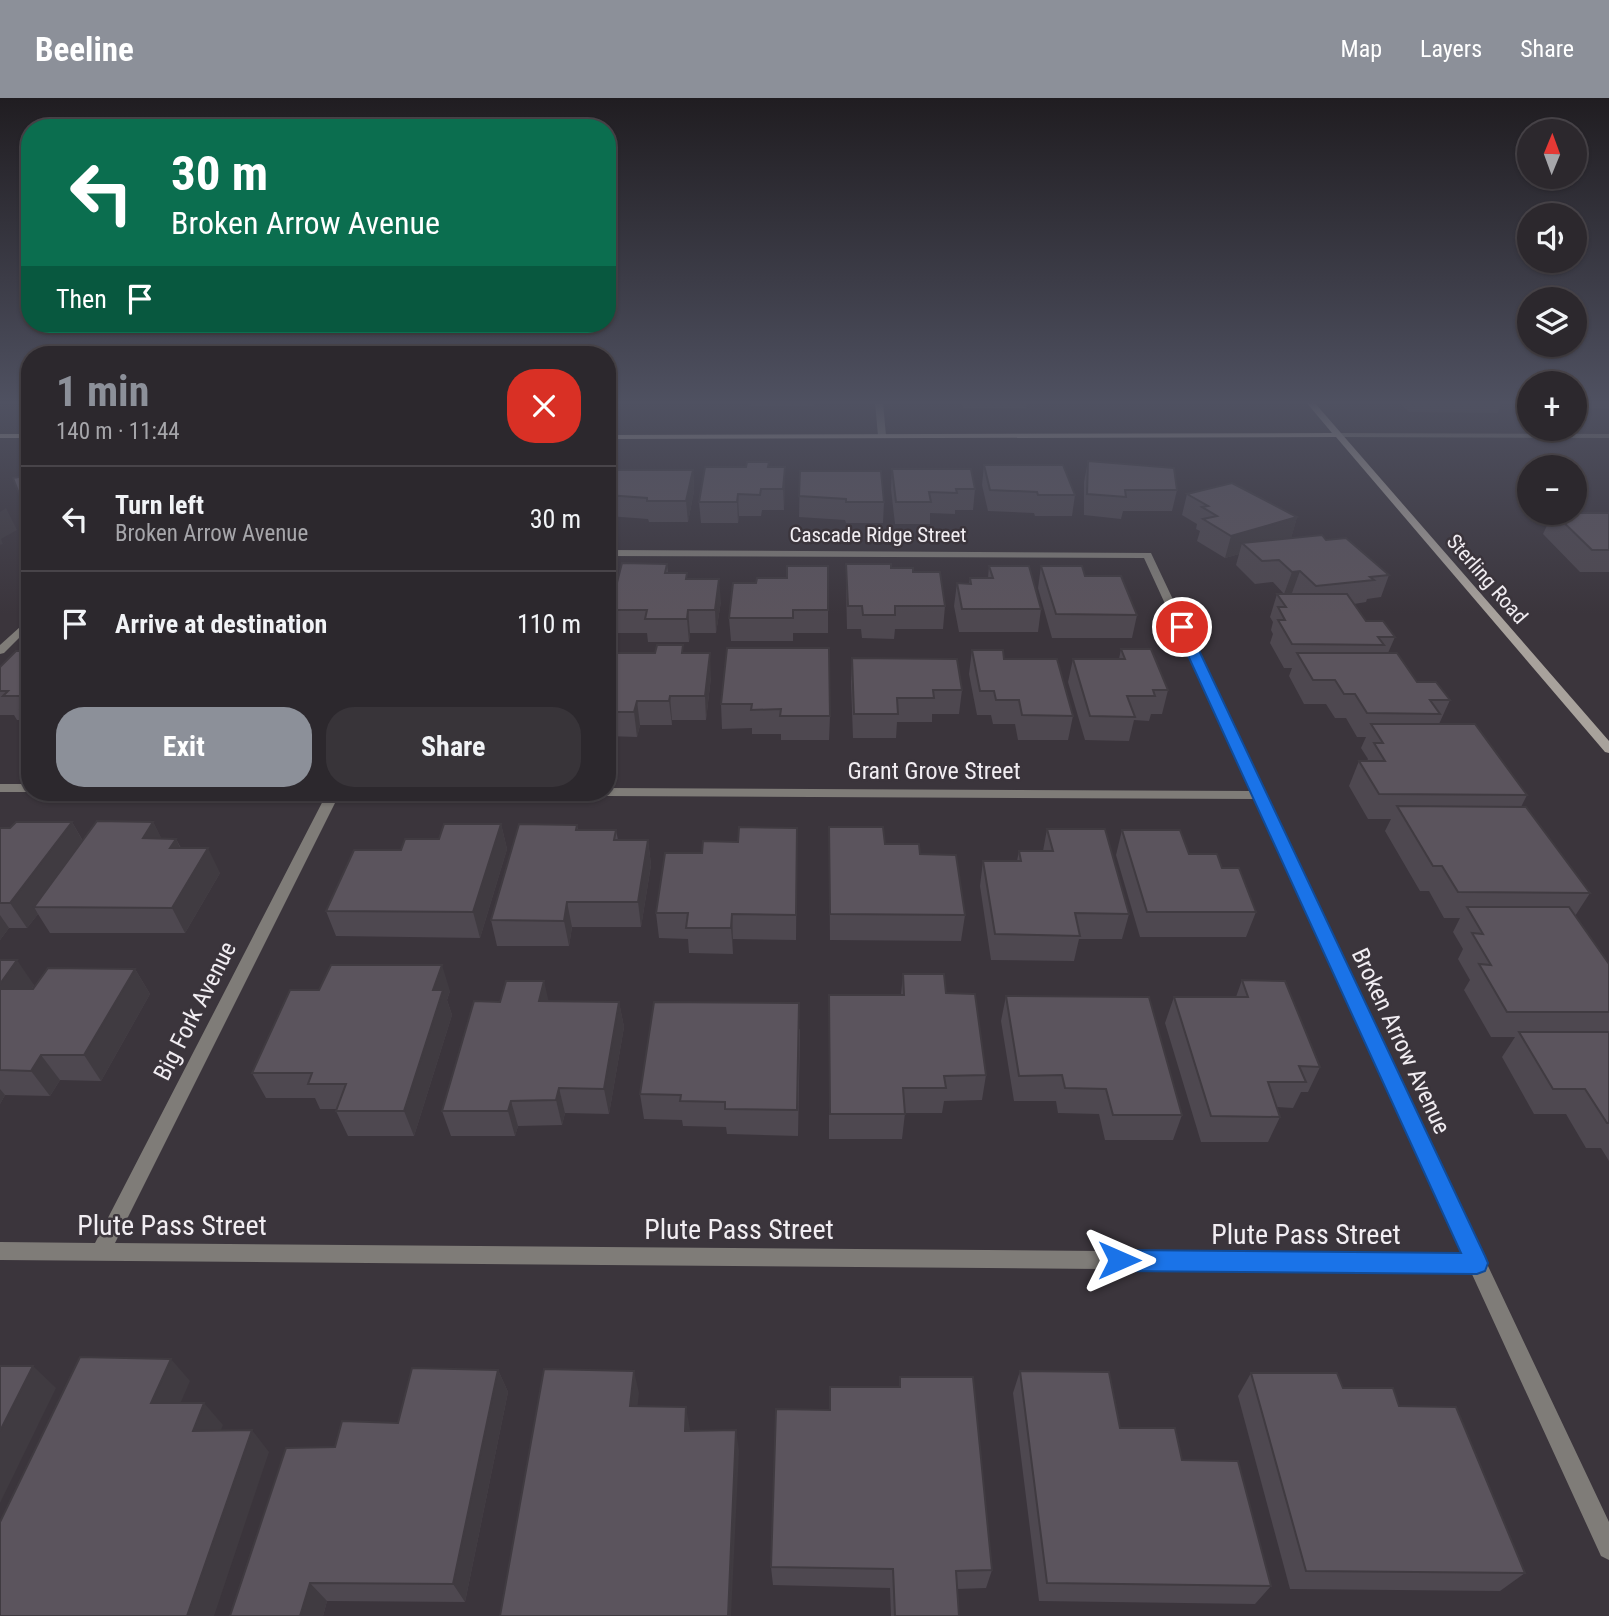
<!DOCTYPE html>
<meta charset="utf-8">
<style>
body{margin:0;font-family:"Roboto Condensed",sans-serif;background:#383439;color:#f1f3f6;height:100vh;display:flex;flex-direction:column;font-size:26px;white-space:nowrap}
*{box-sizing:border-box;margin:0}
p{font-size:23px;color:#a6a6aa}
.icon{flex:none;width:38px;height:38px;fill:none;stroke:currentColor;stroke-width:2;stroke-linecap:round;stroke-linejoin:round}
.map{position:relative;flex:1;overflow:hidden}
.panel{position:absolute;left:21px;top:248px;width:595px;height:455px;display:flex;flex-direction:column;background:#2c282d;border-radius:28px;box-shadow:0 2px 5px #0004,0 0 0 2px #484449}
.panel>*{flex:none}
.top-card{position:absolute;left:21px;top:21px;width:595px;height:214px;border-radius:28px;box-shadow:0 2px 5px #0004,0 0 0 2px #484449;background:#0b6e4f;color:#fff;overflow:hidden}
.needle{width:46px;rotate:1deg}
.controls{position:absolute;left:1517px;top:21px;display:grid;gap:14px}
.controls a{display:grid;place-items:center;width:70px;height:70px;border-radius:50%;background:#2c282d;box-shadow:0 2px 5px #0004,0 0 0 2px #484449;font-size:35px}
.pin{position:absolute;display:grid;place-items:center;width:60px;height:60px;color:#fff;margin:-30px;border:4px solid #fff;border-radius:50%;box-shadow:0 2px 7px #0007}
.me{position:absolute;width:77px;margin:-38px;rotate:90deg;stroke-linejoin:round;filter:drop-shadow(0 0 5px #0008)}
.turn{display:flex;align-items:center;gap:24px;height:147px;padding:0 35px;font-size:32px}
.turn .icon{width:91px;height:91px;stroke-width:2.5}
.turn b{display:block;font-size:49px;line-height:60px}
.then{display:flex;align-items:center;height:66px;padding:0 35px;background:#0003;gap:14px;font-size:26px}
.round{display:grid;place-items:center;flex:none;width:74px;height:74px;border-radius:28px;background:#383439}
.summary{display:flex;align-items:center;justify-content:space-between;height:119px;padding:0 35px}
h1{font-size:42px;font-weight:700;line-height:52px;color:#8c9099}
.button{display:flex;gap:14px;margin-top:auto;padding:14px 35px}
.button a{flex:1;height:80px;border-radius:28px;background:#8c9099;color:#fff;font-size:28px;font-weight:700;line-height:80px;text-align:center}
.button a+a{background:#383439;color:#f1f3f6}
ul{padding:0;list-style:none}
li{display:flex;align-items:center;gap:21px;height:105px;padding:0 35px;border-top:2px solid #484449}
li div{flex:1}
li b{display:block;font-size:26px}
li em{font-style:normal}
header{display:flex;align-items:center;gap:42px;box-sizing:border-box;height:98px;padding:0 35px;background:#8c9099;color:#fff}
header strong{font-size:33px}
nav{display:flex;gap:38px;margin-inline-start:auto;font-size:24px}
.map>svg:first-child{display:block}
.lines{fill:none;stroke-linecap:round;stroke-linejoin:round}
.street{fill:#7f7c78;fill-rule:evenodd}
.secondary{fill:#a8a29c;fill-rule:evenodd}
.wall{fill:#4e4850}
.shaded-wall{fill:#403b41}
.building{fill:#5b545d;stroke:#403b41;stroke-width:2}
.route{fill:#1a73e8;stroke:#114b97;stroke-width:2}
.labels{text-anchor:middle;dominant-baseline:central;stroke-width:5;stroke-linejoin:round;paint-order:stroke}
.far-street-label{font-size:21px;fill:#f1edf2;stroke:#3b353c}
.street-label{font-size:24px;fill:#f1edf2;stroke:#3b353c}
.near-street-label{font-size:28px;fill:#f1edf2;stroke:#3b353c}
</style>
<header>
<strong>Beeline</strong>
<nav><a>Map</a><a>Layers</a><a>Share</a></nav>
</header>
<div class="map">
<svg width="1609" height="1518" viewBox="0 0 1609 1518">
<rect width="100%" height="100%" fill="#3b353c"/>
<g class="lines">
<g class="street">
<path d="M875 304H883L886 338 882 340 878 338Z"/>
<path d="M1334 335 1609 336V340L1337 339 1333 337Z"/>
<path d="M607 452 1151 455 1609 1424V1462L1601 1458 1471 1174 0 1162V1144L95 1145 327 695H340L115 1145 1462 1156 1255 701 607 698 601 695H607V690L1251 693 1144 460 607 458Z"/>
<path d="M30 520V529L4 555 0 556V547Z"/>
<rect x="0" y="686" width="30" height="8"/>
</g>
<g class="secondary">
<path d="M1306 304H1314L1609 643V655L1605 654 1336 339 607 341V337L1332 335Z"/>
<rect x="0" y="336" width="30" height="4"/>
</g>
</g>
<g class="wall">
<rect x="751" y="304" width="63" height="4"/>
<path d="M961 304H1027L1026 310H963Z"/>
<path d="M1399 304H1502L1498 315 1409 314Z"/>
<path d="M1575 304H1609V311L1575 309Z"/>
<path d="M1088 363 1177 392 1172 413H1123L1121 421 1084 417V384Z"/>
<path d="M769 364V369H785L784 412H762L761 418H739L738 425H701L699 404 746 369Z"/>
<path d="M984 367 1075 397 1072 418H1035L1034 415 988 413 982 387Z"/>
<path d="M892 371 975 391 973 412H955V416L930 415V426H895L891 391Z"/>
<path d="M693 372 694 393 688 424H649L648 421 608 418 607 390Z"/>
<path d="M800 373 884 404 883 425H846L845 422 799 419Z"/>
<path d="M1187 396 1297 419 1291 440 1326 442 1389 477 1381 499 1367 501 1366 504 1354 506 1366 523 1395 539 1388 555 1417 584 1450 602 1439 626 1527 697 1521 709 1590 795 1575 818 1609 866V1063L1601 1050H1586L1566 1016H1534L1502 959 1515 939H1491L1464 892 1470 882 1458 861 1463 851 1453 834 1460 820H1444L1429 793H1420L1385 733 1391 721H1368L1349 688 1359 663H1367L1368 661 1361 650 1366 639H1357L1346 620H1335L1326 606H1304L1289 578 1292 570H1284L1270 545 1273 536 1271 532 1273 524 1270 519 1277 496H1284L1273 484 1255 486 1236 467 1239 456 1225 460 1197 443 1200 433 1196 431 1197 426 1182 417Z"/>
<path d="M1553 415H1609V474H1580L1543 436Z"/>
<path d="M667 466 668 475H687V481L721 503 716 535H690L689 544H648L647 535H613L610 512Z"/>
<path d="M846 466 891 470 913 474 945 508 943 531H895L894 541 862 540 861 531H847L846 489Z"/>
<path d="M989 468 1041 511 1038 534H959L954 508 957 485H969L970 480H988Z"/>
<path d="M1041 468 1085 478 1137 517 1132 540H1052L1038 490Z"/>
<path d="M733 485 828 512V535H793V543H731L729 520Z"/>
<path d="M727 550 830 618 829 642H781V636H752V630L722 631 721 606Z"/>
<path d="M1121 551 1168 592 1162 616H1151L1149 623 1134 622 1129 643 1085 642 1068 584 1073 561H1119Z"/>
<path d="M972 552 1004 561 1073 618 1068 642H1018L1015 626H993L991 617H977L969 576Z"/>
<path d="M30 553V626L27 622H17L14 617H0V569Z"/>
<path d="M607 555H684L711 579 706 622H672V627H640L637 639 607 638Z"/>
<path d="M852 560 962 592 959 616H932V624H897L896 640H853L851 584Z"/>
<path d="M72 724 83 743 153 724 161 740 176 741 181 750 220 775 185 835H50L38 816 27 830H9L0 842V730H10Z"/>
<path d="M501 726 507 751 480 840 336 838 326 813 401 752Z"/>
<path d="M577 727 578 732H616L618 742H648L651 767 641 829H572L569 848H497L491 822Z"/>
<path d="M829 729 920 756 965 817 961 843 830 842Z"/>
<path d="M797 730 796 842 733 841V856L689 855 688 841 659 840 656 815 702 755 738 744Z"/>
<path d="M1047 731 1129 816 1122 841H1079L1074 863 991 862 980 788 983 763H1017L1019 753H1043Z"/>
<path d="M1122 732 1189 756 1222 770 1256 814 1246 839H1140L1116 757Z"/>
<path d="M0 862 34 887 32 891 135 871 150 896 101 983 60 982 50 998 5 997 0 1006Z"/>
<path d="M903 876 946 895 986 977 982 1002 944 1003 942 1015H905L902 1041H829V897H901Z"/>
<path d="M1242 882 1320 969 1308 994H1301L1293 1010 1277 1009 1280 1019 1268 1044H1201L1165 925 1174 899H1236Z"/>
<path d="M450 893 447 902 452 917 414 1038H348L336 1013 337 1011H320L315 1000H266L252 975Z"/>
<path d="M1006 898 1182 1017 1173 1042H1105L1099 1016 1058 1015 1056 1003H1014L1001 923Z"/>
<path d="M549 903 619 904 624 929 609 1016 565 1015 562 1027 518 1028 515 1038H451L442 1013Z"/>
<path d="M800 931 798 1038 727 1036 726 1029 683 1028 682 1022 644 1021 640 996Z"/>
<path d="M498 1272 508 1294 465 1504 327 1503 323 1518H230L335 1349 398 1325Z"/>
<path d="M1020 1273 1120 1330 1182 1362 1271 1488 1255 1506 1039 1503 1013 1295Z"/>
<path d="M1251 1275 1399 1308 1525 1475 1500 1493 1290 1491 1238 1298Z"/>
<path d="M900 1279 992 1472 986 1490 957 1491 959 1518H891L890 1490 773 1487 771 1469 829 1312 830 1289H899Z"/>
</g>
<g class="shaded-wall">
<path d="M785 369V390L784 412 783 391Z"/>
<path d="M693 372 694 393 688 424 686 403Z"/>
<path d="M738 396 739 418 738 425 737 404Z"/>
<path d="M6 410 17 432 1 441 3 446 0 447V414Z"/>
<path d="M30 410V421L25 411Z"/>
<path d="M1297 419 1291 441 1242 445 1239 456 1225 460 1231 438Z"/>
<path d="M611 465 613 488 607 510V477Z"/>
<path d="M1300 473 1292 495 1284 496 1292 474Z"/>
<path d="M719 481 721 503 716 535 715 512Z"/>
<path d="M688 512 690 535 689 544 687 521Z"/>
<path d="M710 555 711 579 706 622 705 598Z"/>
<path d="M670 598 672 622V627L669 603Z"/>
<path d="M637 603 640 627 637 639 634 614Z"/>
<path d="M72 724 86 749 34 809 38 816 27 830 10 805Z"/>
<path d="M153 724 166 749 143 740Z"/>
<path d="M501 726 507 751 480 840 473 814Z"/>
<path d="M176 741 188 766 170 750Z"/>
<path d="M648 742 651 767 641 829 638 804Z"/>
<path d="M208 750 220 775 185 835 172 810Z"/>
<path d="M567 804 572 829 569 848 564 823Z"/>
<path d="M732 816 733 841V856L731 830Z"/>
<path d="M0 817 9 830 0 842Z"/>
<path d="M17 862 34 887 15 916 0 895V886Z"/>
<path d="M442 867 450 893 447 902 452 917 414 1038 404 1013 433 892Z"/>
<path d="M135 871 150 896 101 983 84 957Z"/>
<path d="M544 883 550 909 539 903Z"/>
<path d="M619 904 624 929 609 1016 604 991Z"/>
<path d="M41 957 60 982 50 998 31 973Z"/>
<path d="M559 990 565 1015 562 1027 556 1002Z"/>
<path d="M0 991 5 997 0 1006Z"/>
<path d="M511 1003 518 1028 515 1038 508 1013Z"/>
<path d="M171 1261 190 1283 171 1327 151 1305Z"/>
<path d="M33 1268 56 1290 0 1405V1333Z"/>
<path d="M498 1272 508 1294 465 1504 453 1486Z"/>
<path d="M634 1273 639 1295 635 1330 630 1308Z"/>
<path d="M204 1305 223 1327 212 1354 193 1333Z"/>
<path d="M686 1309 690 1331 689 1354 685 1333Z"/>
<path d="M252 1332 269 1354 214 1518H187Z"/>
<path d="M736 1332 739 1353 731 1518H728Z"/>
<path d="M310 1485 327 1503 323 1518H300Z"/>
</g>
<g class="building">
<path d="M1088 363 1174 370 1177 392H1125L1126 399 1087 396Z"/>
<path d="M747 364H769L768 369H785L783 391H761L760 397 738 396 737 404H699L705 369H746Z"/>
<path d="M984 367H1063L1075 397H1038L1037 394 990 392Z"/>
<path d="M892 371H971L975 391H956L957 395 929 394 931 404H896Z"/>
<path d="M613 372H693L686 403H647V400L607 397V390Z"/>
<path d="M800 373H881L884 404H846V401L799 398Z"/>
<path d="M30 377V410L25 411 13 380Z"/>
<path d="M1232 385 1297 419 1231 438 1203 421 1217 418 1202 409 1208 408 1187 396Z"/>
<path d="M1554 415H1609V452H1592Z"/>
<path d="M1322 437 1326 442 1346 440 1389 477 1370 479 1374 482 1316 488 1300 473 1292 474 1279 462 1262 463 1242 445Z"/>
<path d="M607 465H611L607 477Z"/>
<path d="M622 465 667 466 665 475H687L686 481H719L715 512H688L687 521H645L647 512H610Z"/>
<path d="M846 466H891V470H913V474H940L945 508H895V517H863L862 508H848Z"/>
<path d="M787 468H828V512H793V520H729L733 485H756L757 480H787Z"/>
<path d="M989 468H1029L1041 511H962L957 485 971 486 970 480H993Z"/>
<path d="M1041 468H1082L1085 478H1121L1137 517 1056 516Z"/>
<path d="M1277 496H1347L1366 523H1383L1395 539H1378L1384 547 1292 546 1278 522H1285L1278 509H1286Z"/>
<path d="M657 547H683L682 555H710L705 598H670L669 603H637L634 614H607V555H655Z"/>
<path d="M727 550H829L830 618H780L781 611 751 612 752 606H721Z"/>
<path d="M1121 551H1151L1168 592H1153L1155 598H1127L1135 619 1090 618 1073 561H1125Z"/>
<path d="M972 552H1003L1004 561H1057L1073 618 1022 617 1019 602H996L994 593H980Z"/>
<path d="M16 553H30V598H3L8 593H0V569Z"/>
<path d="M1297 555H1397L1417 584H1436L1450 602H1430L1440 616 1367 615 1355 596H1344L1335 582H1313Z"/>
<path d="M852 560 957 561 962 592H933L934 600H897L898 616H854Z"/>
<path d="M30 602V611H21Z"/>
<path d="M1371 626H1475L1527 697 1379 696 1359 663H1385L1374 645H1383Z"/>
<path d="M1397 708 1526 709 1590 795 1458 794 1442 768H1433Z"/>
<path d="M97 723 153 724 143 740 176 741 170 750H208L172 810 34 809Z"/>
<path d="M16 724H72L10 805H0V730H10Z"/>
<path d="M444 726H501L473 814 326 813 354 752H401L405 741H439Z"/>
<path d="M519 726 577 727 576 732H616L614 742H648L638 804H567L564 823 491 822Z"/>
<path d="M739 729 797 730 796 817 732 816 731 830H686L688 815H656L665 755H702L703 743 738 744Z"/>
<path d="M829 729H883L885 746H919L920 756 956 757 965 817 830 816Z"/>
<path d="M1047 731H1105L1129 816 1075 815 1080 838 995 836 983 763H1021L1019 753H1053Z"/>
<path d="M1122 732H1180L1189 756H1217L1222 770H1239L1256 814H1147Z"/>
<path d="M1467 809H1569L1609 866V914H1507L1479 866 1491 867 1472 835 1483 836Z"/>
<path d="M0 862H17L0 886Z"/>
<path d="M331 867H442L433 892H443L404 1013H336L346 986H308L312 975H252L290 892H319Z"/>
<path d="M48 870 135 871 84 957H41L31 973 0 972V891H33Z"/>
<path d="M903 876H944L946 895 975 896 986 977 944 978 946 990H903L905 1016H830L829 897H904Z"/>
<path d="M1242 882 1285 883 1320 969 1299 968 1306 984H1268L1280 1019 1211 1018 1174 899H1248Z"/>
<path d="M506 883H544L539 903 619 904 604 991 559 990 556 1002 511 1003 508 1013H442L474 903 500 904Z"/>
<path d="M1006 898 1149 899 1182 1017H1113L1106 991 1065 990 1062 977 1019 978Z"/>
<path d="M654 904 799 905 797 1012 725 1011V1004L680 1003 681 997 640 996Z"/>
<path d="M1519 934H1609V1025H1607L1585 991H1553Z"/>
<path d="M80 1259 171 1261 151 1305H204L193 1333 252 1332 187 1518H0V1424Z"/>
<path d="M0 1268H33L0 1333Z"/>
<path d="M412 1270 498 1272 453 1486 310 1485 300 1518H230L286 1350 335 1349 342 1323 398 1325Z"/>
<path d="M544 1271 634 1273 630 1308 686 1309 685 1333 736 1332 728 1518H500Z"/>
<path d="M1020 1273 1109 1274 1120 1330H1175L1182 1362 1238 1363 1271 1488 1047 1485Z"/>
<path d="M1251 1275H1337L1343 1290H1393L1399 1308 1456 1309 1525 1475 1306 1473Z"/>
<path d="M900 1279H973L992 1472 956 1473 959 1518H895L893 1471 771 1469 776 1311 830 1312V1289H900Z"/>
</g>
<linearGradient id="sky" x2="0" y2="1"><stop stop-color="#201d21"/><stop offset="0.59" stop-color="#4f5161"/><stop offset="1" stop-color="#4f5161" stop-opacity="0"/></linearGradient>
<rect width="1609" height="516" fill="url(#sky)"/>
<path class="route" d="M1182 526 1188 529 1485 1158 1488 1165 1485 1173 1477 1176 1119 1173 1111 1170 1108 1162 1111 1155 1119 1152 1461 1155 1175 529Z"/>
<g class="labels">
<g class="far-street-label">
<text x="878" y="437">Cascade Ridge Street</text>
<text transform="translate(1487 481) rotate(49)">Sterling Road</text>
</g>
<g class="street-label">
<text x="934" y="673">Grant Grove Street</text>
<text transform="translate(195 913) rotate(-63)">Big Fork Avenue</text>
<text transform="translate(1401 943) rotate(65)">Broken Arrow Avenue</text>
</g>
<g class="near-street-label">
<text x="172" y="1127">Plute Pass Street</text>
<text x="739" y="1131">Plute Pass Street</text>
<text x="1306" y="1136">Plute Pass Street</text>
</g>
</g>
</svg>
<div class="controls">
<a><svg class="needle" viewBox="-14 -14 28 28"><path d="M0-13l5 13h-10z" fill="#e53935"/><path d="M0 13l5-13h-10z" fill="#a6a6aa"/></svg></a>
<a><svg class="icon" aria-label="sound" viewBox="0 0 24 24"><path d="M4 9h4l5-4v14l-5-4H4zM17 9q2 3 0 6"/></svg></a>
<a><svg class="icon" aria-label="layers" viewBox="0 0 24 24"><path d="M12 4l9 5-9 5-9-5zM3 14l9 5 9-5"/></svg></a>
<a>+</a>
<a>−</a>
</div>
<div class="pin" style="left:1182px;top:529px;background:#d93025"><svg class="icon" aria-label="arrive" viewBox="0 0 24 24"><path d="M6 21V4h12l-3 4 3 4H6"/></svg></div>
<svg class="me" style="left:1119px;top:1162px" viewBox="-20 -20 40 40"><path d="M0-17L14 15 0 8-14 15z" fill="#1a73e8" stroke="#fff" stroke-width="4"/></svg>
<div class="top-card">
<div class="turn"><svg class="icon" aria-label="left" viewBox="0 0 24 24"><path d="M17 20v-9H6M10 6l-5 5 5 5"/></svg><div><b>30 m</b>Broken Arrow Avenue</div></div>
<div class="then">Then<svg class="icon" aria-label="arrive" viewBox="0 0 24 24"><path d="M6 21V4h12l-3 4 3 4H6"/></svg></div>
</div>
<section class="panel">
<div class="summary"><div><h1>1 min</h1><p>140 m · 11:44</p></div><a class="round" style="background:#d93025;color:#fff"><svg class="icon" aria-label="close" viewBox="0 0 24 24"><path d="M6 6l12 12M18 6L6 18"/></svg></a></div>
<ul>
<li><svg class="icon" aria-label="left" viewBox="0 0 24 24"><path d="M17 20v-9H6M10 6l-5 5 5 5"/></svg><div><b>Turn left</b><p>Broken Arrow Avenue</p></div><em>30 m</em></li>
<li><svg class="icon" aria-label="arrive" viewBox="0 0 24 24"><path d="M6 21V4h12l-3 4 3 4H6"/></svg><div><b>Arrive at destination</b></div><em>110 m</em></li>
</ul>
<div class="button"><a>Exit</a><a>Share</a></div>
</section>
</div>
